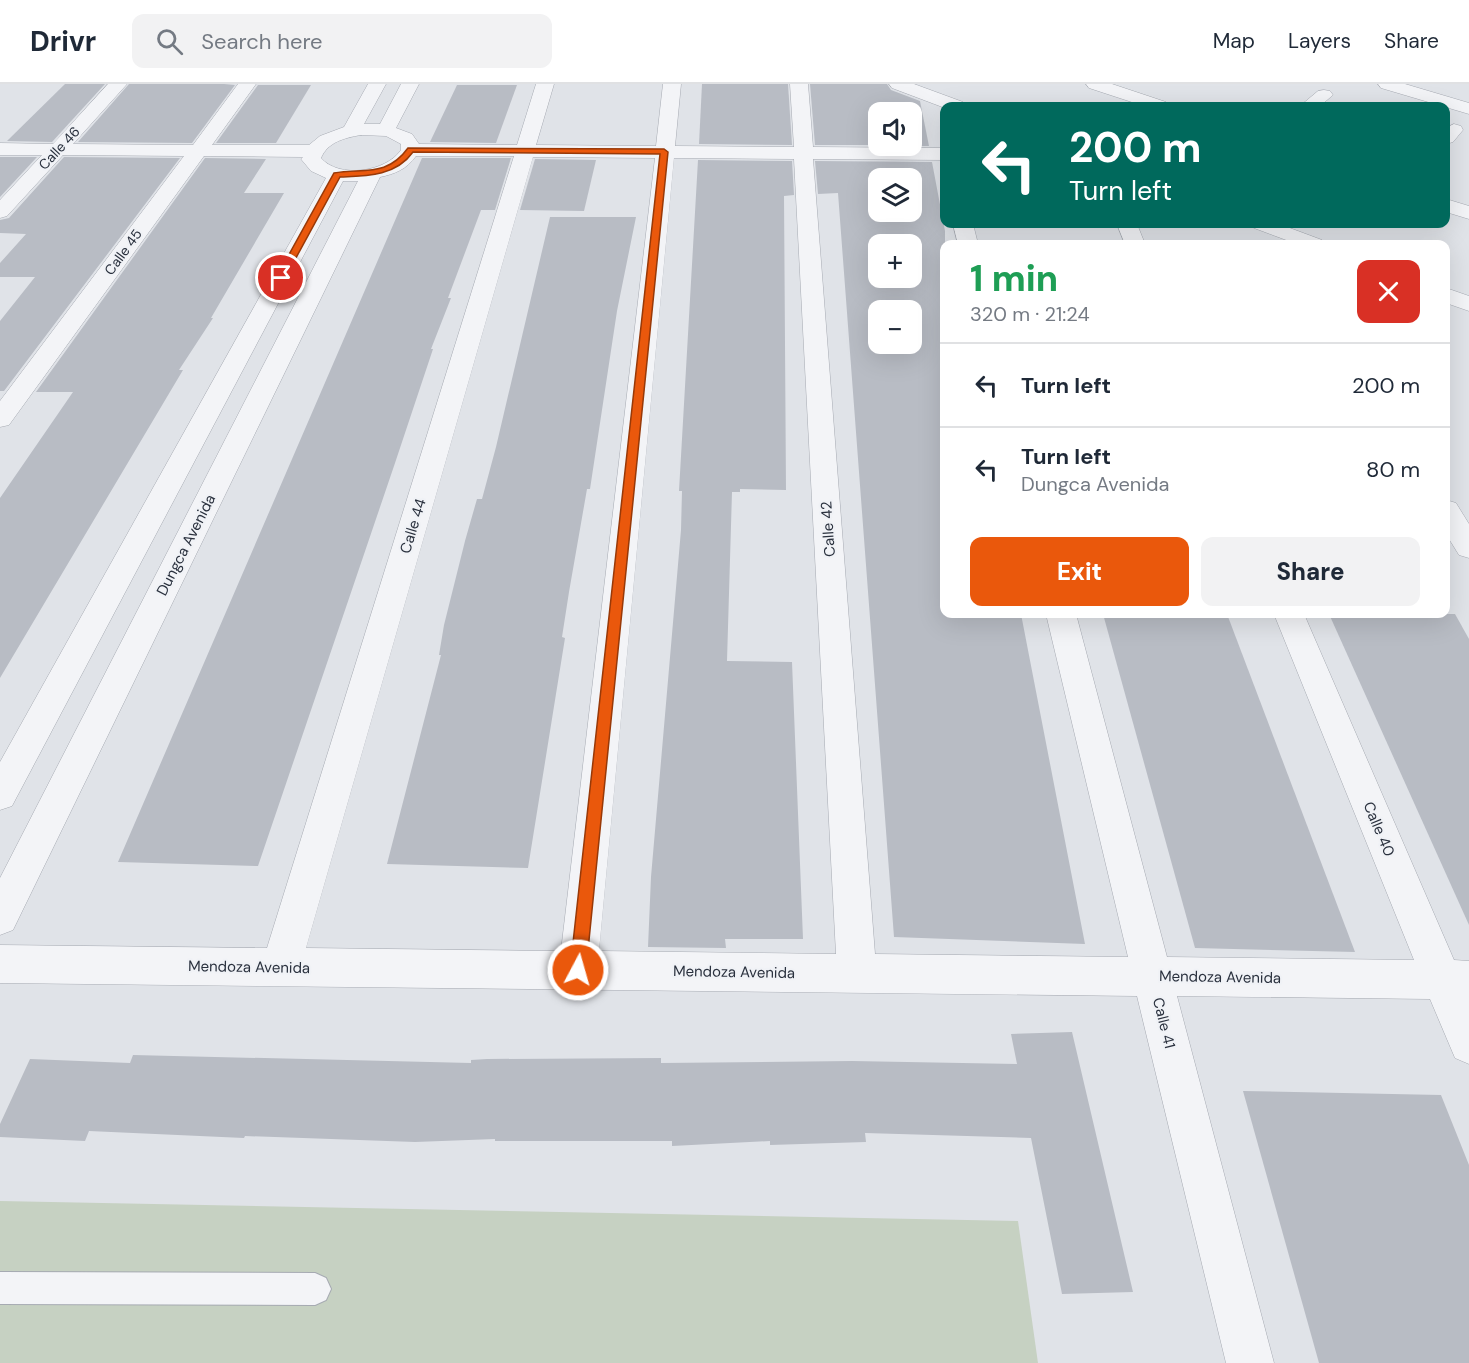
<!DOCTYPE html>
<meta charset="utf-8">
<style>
body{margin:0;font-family:"DM Sans",sans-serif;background:#f2f2f3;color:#1f2937;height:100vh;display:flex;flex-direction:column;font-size:22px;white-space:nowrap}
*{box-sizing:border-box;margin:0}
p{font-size:20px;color:#747a83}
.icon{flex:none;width:33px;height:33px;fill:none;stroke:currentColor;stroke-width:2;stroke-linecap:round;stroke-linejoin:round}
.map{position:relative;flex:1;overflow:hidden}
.side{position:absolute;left:940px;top:156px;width:510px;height:378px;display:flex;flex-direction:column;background:#fff;border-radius:12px;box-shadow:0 6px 24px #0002}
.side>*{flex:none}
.guide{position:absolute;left:940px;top:18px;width:510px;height:126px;border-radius:12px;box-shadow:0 6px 24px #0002;background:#00695c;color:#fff;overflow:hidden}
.tools{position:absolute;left:868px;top:18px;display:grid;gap:12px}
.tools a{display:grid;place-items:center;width:54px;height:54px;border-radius:12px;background:#fff;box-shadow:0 6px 24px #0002;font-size:30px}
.pin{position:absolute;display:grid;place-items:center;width:51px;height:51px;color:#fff;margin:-26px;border:3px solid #fff;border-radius:50%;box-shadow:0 2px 6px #0007}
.me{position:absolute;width:66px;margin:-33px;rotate:6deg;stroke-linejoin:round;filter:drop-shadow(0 0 4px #0008)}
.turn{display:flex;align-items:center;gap:21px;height:126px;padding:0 30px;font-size:27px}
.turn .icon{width:78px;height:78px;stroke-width:2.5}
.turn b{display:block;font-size:42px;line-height:51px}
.round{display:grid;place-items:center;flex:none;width:63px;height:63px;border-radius:12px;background:#f2f2f3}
.summary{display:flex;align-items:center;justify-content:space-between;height:102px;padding:0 30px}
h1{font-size:36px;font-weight:800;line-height:45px;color:#1e9e55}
.primary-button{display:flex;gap:12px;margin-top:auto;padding:12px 30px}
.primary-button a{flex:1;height:69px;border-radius:12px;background:#ea580c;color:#fff;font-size:24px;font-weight:800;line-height:69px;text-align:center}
.primary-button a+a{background:#f2f2f3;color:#1f2937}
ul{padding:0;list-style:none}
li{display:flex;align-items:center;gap:18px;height:84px;padding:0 30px;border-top:2px solid #e0e1e3}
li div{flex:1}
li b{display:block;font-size:22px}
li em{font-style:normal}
header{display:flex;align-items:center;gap:36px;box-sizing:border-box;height:84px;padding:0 30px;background:#fff;border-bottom:2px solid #e0e1e3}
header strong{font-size:28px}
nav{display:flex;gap:33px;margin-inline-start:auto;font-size:21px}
.search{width:420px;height:54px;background:#f2f2f3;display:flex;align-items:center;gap:15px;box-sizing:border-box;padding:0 21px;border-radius:12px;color:#747a83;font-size:22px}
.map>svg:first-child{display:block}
.green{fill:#c6d1c2}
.building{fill:#b8bcc4;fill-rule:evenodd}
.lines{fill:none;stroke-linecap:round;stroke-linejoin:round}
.service-casing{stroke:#a6aab2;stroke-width:2}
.minor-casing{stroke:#a6aab2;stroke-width:1}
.service{fill:#f3f4f7;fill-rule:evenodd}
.minor{fill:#f3f4f7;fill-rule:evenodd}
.route{fill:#ea580c;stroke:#983908;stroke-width:1.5}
.labels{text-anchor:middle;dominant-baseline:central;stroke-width:4.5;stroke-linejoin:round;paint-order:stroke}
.far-street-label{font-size:14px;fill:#2a313e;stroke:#f0f2f6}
.street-label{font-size:15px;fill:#2a313e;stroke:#f0f2f6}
</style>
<header>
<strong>Drivr</strong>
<div class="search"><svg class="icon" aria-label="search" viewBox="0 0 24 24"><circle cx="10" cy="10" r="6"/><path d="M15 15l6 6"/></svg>Search here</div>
<nav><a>Map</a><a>Layers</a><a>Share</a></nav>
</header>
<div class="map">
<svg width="1469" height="1279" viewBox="0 0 1469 1279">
<rect width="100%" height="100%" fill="#e0e3e8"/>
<path class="green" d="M0 1117 1018 1137 1038 1279H0Z"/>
<g class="building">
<path d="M65 0H105L52 58 7 57Z"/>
<path d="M129 0H224L235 1 192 59 78 58Z"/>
<path d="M702 0H788L792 61 699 60Z"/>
<path d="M810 0H887L891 6 920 17 929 62H912V28H879V61H815Z"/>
<path d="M258 1H311L276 59H216Z"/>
<path d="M457 1H517L496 59 430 58Z"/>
<path d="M0 73H37L0 113Z"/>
<path d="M64 73 180 74 4 307H0V237L35 193H0V179L26 150 0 149V136L9 134Z"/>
<path d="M205 74 266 75 244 109H284L211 234H213L179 286H183L0 594V414L73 308H36Z"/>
<path d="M422 74H511L495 126H481L448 214H451L431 265H433L394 382 258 782 118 778Z"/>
<path d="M535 75 596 76 584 127 520 126Z"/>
<path d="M698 76 792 77 794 111 784 112 786 406 740 405V408H732L727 577 792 578 803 855H725L726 864 648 863 651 793 681 446 682 407H679Z"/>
<path d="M815 77 932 78 945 147V530H1021L1085 860 894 853 838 109 818 110ZM879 94H912V128H879ZM879 160H912V194H879ZM879 226H912V260H879Z"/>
<path d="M550 133H636L617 227 590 405H587L569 508 562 553 565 554 528 784 387 780 441 571H439L444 541 465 457 477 415H482L496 363Z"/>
<path d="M1103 530H1227L1355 868 1195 864Z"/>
<path d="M1329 530H1455L1469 555V841Z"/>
<path d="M1072 948 1133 1208 1062 1210 1031 1054 865 1049 866 1058 770 1061V1057L672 1062V1057H495V1055L415 1058 245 1052 244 1054 89 1047 85 1057 0 1053V1040L30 975 130 979 133 971 471 979V976L487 975 661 974V979L852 977 1017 980 1011 950Z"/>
<path d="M1243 1007 1441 1011 1469 1081V1279H1319Z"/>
</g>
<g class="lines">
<defs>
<path id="service" d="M0 1188 315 1189 326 1194 331 1205 326 1216 315 1221 0 1220Z"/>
<g id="minor">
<path d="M108 0H127L73 60 193 61 238 0H256L212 61H309L320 52 344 43 368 0H386L364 40H380L401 0H419L396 44 412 50 419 60 517 61 536 0H554L536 61 656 62 663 0H681L675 62 794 63 790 0H808L813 63 945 64V76L813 75 875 870 1128 873 1046 530H1076L1167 873 1414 876 1274 530H1304L1454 876 1469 877V980L1455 974 1430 915 1177 912 1274 1279H1226L1137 912 0 899V861L267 864 514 72H416C407 85 395 90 380 93L13 846 0 851V794L358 97H343L12 722 0 726V678L326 94 311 87 301 75 303 73 204 72 9 341 0 343V317L184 72 63 71 7 132 0 134V116L42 71H0V59L53 60ZM361 51 386 52 401 60V66C386 88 339 95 321 74 328 58 344 54 361 51ZM533 73 655 74 561 867 306 864ZM674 74 794 75 836 870 599 867Z"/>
<path d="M889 0H914L963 18 966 22 945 24 892 4Z"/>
<path d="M1086 0H1112L1166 18 1169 22H1144L1089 4Z"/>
<path d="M1378 0H1405L1469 19V30L1381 4Z"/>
<path d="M1324 6 1330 7 1333 11 1320 22H1300L1318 7Z"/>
<path d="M1454 40 1461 42 1463 46 1453 58 1446 60V44Z"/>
<path d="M1446 115 1469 122V135L1446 128Z"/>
<path d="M953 140H973L978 160H958Z"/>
<path d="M1117 140H1137L1145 160H1125Z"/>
<path d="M1251 140H1279L1322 156 1326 160H1297L1254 144Z"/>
<path d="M1446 204 1469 212V227L1446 219Z"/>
<path d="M1446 416 1456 419 1469 440V474L1459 471 1446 450Z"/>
</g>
</defs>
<use href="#service" class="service-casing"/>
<use href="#minor" class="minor-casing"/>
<use href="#service" class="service"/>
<use href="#minor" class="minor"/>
</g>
<path class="route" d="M408 64 664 65 668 68 586 886 584 892 578 894 573 892 570 886 660 70 413 68C396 92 367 92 340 93L285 194 278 196 276 194 334 89C364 84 387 93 408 64Z"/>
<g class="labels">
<g class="far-street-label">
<text transform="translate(59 64) rotate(-47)">Calle 46</text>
<text transform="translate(123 168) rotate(-54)">Calle 45</text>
</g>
<g class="street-label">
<text transform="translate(413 442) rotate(-73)">Calle 44</text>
<text transform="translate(828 445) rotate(-94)">Calle 42</text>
<text transform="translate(186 461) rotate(-63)">Dungca Avenida</text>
<text transform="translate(1379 745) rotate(67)">Calle 40</text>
<text transform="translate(249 883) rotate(1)">Mendoza Avenida</text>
<text transform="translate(734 888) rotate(1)">Mendoza Avenida</text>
<text transform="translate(1220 893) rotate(1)">Mendoza Avenida</text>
<text transform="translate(1164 939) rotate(76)">Calle 41</text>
</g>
</g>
</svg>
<div class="tools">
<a><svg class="icon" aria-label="sound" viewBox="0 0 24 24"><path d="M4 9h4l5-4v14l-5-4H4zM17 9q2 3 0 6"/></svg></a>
<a><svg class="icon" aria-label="layers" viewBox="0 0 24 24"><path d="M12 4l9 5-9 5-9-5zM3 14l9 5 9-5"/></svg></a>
<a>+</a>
<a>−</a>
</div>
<div class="pin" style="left:281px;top:194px;background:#d93025"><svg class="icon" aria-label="arrive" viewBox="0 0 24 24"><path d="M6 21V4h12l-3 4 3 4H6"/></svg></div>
<svg class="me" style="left:578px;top:886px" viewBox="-20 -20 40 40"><circle r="17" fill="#ea580c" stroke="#fff" stroke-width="3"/><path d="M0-11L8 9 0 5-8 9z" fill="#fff"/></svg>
<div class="guide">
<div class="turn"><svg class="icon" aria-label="left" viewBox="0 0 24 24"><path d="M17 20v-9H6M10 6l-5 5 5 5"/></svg><div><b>200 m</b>Turn left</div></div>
</div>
<section class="side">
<div class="summary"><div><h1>1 min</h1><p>320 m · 21:24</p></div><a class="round" style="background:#d93025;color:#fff"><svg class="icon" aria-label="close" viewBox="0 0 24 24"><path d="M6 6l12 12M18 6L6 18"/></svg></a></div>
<ul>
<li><svg class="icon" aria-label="left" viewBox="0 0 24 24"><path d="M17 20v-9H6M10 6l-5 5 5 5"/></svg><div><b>Turn left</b></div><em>200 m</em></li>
<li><svg class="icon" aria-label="left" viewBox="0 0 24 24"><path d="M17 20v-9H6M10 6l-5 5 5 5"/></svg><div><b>Turn left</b><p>Dungca Avenida</p></div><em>80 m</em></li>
</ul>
<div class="primary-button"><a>Exit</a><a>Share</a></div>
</section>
</div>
